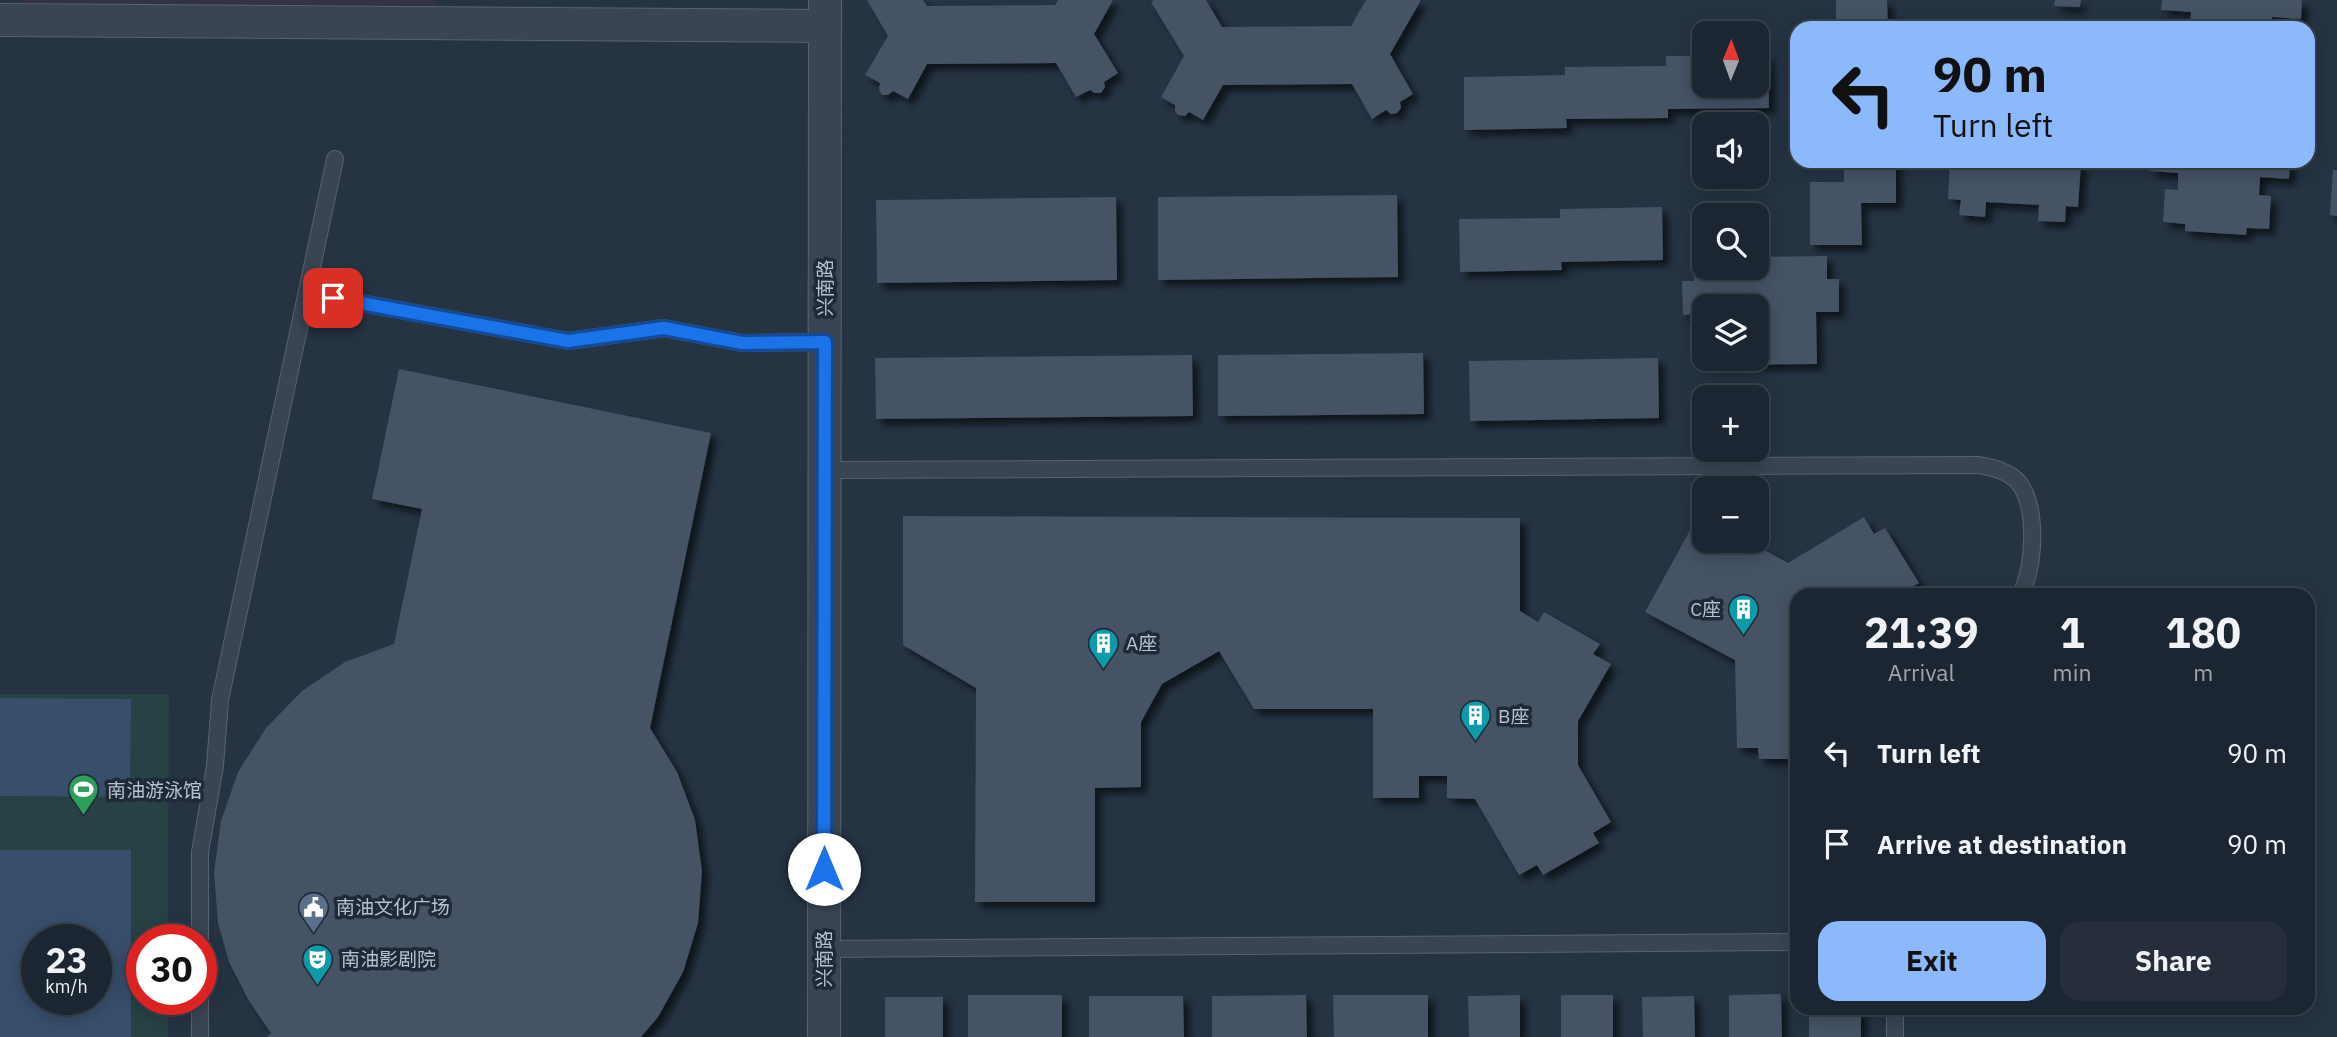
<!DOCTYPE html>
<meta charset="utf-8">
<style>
body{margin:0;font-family:"IBM Plex Sans","Noto Sans SC",sans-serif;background:#252e3a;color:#f1f3f6;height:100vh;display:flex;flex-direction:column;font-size:26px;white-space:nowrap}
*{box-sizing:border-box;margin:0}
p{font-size:23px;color:#a0a5ac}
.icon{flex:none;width:38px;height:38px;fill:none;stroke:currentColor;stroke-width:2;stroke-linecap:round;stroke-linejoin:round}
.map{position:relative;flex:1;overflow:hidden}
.details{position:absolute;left:1790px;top:588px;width:525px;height:427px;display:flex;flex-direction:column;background:#1c2632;border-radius:21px;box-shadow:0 4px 18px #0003,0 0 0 2px #3a434d}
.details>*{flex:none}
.top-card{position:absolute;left:1790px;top:21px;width:525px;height:147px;border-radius:21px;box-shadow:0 4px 18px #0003,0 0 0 2px #3a434d;background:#8cb9fc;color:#111;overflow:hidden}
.needle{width:46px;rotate:1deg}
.controls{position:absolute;left:1692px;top:21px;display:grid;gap:14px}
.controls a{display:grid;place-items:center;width:77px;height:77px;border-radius:14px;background:#1c2632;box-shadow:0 4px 18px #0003,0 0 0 2px #3a434d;font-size:35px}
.speed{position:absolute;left:21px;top:924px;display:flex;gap:14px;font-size:35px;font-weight:700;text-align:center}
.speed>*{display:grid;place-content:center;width:91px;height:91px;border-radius:50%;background:#1c2632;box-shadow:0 4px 18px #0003,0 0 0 2px #3a434d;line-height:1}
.speed small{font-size:18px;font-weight:400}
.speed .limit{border:10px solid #d22;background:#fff;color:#111}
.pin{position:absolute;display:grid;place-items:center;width:60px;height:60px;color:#fff;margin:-30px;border-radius:14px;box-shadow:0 4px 10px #0006}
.me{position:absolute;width:77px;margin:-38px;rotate:0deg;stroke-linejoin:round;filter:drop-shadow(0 0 5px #0008)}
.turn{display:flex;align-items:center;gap:24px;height:147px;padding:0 28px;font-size:32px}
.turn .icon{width:91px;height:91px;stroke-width:2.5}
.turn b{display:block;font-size:49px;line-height:60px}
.eta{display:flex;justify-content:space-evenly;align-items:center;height:119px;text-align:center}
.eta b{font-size:42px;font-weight:800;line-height:49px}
.cta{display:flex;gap:14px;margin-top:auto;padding:14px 28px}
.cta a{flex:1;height:80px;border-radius:21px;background:#8cb9fc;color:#111;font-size:28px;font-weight:800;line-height:80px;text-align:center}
.cta a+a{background:#252e3a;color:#f1f3f6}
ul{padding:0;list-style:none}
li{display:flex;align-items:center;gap:21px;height:91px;padding:0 28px}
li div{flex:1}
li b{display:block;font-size:26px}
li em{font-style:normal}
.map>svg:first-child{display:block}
.medical{fill:#343243}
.green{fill:#274144;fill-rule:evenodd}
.water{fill:#384e6b;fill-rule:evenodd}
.building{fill:#445365;filter:url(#shadow)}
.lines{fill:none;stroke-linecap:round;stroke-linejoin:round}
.service-casing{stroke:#586370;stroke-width:18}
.minor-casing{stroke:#586370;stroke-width:34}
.service{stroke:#3a4553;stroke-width:16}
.minor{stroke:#3a4553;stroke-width:32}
.route-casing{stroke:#114b97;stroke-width:18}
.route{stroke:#1a73e8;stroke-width:12}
.labels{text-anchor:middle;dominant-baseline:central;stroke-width:7;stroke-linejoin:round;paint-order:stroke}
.street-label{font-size:19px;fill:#b7c0cd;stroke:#1f2a38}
.poi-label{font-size:19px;fill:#b7c0cd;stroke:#1f2a38;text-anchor:start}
</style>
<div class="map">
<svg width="2337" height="1037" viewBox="0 0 2337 1037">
<defs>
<filter id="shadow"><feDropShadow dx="6" dy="6" stdDeviation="3.5" flood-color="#0009"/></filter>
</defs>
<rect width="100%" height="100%" fill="#253343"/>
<path class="medical" d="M21 0H435V5L20 4Z"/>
<path class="green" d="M0 694H169L168 940H142V999H168V1037H0ZM37 940H96V999H37Z"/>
<g class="water">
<path d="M0 698 131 699 130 797 0 796Z"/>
<path d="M0 850H131V1037H0ZM37 940H96V999H37Z"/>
</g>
<g class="building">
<path d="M867 0H923L927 6 1055 5 1058 0H1113L1094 34 1118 73 1104 82 1105 87 1101 93H1095L1090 90 1076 97 1056 63 927 64 908 99 893 91 888 95H882L879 90 880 83 865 75 888 36Z"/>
<path d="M1154 0H1206L1222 27 1351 26 1366 0H1421L1390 54 1413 94 1400 102 1401 108 1397 113 1391 114 1386 110 1372 119 1352 84 1223 85 1203 120 1189 112 1185 116 1178 115 1175 111V105L1161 97 1184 56 1151 2Z"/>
<path d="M1836 0H1887L1888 28H1836Z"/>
<path d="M2055 0H2081L2080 7 2054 6Z"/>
<path d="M2162 0H2302L2301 19 2272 17V28H2190L2191 12 2161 10Z"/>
<path d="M1757 55H1768L1769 108 1668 109V118L1566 119 1567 128 1464 130V77L1565 75V67L1666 66V56H1704V86H1757Z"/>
<path d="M1844 161H1896V203H1861L1862 245H1810V182H1844Z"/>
<path d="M1950 161H2057L2081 164 2078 207 2066 206 2065 222 2038 221 2039 205 1986 202 1985 217 1959 215 1961 200 1948 199Z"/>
<path d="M2150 161H2290L2289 179 2260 177 2259 195 2271 196 2269 229 2247 228 2246 235 2185 231V224L2163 222 2165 189 2178 190V173L2150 171Z"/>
<path d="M2333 170H2337V216L2330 215Z"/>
<path d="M1397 195 1398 277 1158 280V197Z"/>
<path d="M1116 197 1117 280 877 283 876 200Z"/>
<path d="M1662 207 1663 260 1561 262 1562 270 1460 272 1459 219 1560 218V209Z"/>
<path d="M1827 256V279H1839V312H1816L1817 364 1707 365V359H1757V306H1704V314L1683 315 1682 281H1694L1693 258H1704V268H1757V257Z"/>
<path d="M1423 353 1424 414 1218 416V355Z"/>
<path d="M1192 355 1193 416 876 419 875 358Z"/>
<path d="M1658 358 1659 418 1470 421 1469 361Z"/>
<path d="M399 369 711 433 650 728 677 772 695 820 702 871 698 923 683 972 658 1017 641 1037H267L271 1033 249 1001 229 962 218 923 214 872 221 821 238 772 266 728 302 691 345 662 394 644 422 509 372 499Z"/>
<path d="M1699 514 1704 517V541H1748L1788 563 1864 517 1874 534 1885 528 1919 583 1908 589 1912 595H1797V759H1759L1758 748H1737L1735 660 1645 612Z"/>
<path d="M903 516 1520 518V611L1538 622 1544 612 1600 644 1593 654 1611 664 1578 721V765L1611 822 1593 833 1599 843 1543 875 1537 865 1519 875 1475 799 1447 798V776H1419V798H1373V709H1254L1219 651 1162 684 1141 722V787L1095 788V902H975L976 688 903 645Z"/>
<path d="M1781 994 1782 1037H1729V995Z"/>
<rect x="968" y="995" width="94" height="42"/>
<path d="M1306 995 1307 1037H1212V996Z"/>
<path d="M1333 995H1428V1037H1334Z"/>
<path d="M1520 995V1037H1469L1468 996Z"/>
<rect x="1561" y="995" width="52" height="42"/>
<path d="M1089 996H1183L1184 1037H1089Z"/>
<path d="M1694 996 1695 1037H1643L1642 997Z"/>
<rect x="885" y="997" width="58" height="40"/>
<rect x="1809" y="1008" width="52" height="29"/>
</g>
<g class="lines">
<defs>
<g id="service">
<path d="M307 293 568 341 664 328 742 343 825 342"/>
<path d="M825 470 1979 465C1994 468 2009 471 2019 483 2038 508 2035 569 2020 595"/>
<path d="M200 940V852L215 766 220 700 335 159"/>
<path d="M824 949 1797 942"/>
<path d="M1895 1008V1037"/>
<path d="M200 1037V999"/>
</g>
<g id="minor">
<path d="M0 20 825 26"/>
<path d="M824 1037 825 0"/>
</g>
</defs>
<use href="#service" class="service-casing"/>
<use href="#minor" class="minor-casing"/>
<use href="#service" class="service"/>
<use href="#minor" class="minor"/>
</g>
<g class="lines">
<defs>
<path id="route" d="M333 298 568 341 664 328 742 343 825 342 824 869"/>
</defs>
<use href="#route" class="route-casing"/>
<use href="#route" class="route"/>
</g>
<defs>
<symbol id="building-pin" viewBox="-11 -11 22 30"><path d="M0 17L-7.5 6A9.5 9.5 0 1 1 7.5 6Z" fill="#0f9aa8" stroke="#1f2a38"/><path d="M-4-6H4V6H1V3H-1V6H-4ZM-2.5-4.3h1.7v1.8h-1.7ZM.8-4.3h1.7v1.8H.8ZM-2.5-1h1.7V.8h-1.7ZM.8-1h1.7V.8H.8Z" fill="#fff"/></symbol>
<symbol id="stadium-pin" viewBox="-11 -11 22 30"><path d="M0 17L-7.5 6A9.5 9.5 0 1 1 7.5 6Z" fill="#2e9e5b" stroke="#1f2a38"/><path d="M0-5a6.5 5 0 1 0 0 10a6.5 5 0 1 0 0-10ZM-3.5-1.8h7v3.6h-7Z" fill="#fff"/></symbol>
<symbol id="civic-pin" viewBox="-11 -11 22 30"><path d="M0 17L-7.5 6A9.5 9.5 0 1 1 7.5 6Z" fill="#5c6f8a" stroke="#1f2a38"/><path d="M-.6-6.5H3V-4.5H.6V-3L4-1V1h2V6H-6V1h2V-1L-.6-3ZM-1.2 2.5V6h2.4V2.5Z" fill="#fff"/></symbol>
<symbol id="theatre-pin" viewBox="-11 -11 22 30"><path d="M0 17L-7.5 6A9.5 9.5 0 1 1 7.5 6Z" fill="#0f9aa8" stroke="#1f2a38"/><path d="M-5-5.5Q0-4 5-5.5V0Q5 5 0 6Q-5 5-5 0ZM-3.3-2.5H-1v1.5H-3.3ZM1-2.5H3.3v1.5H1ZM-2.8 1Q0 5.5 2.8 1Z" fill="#fff"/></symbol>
</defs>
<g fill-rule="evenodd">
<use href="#building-pin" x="1726" y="592" width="35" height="47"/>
<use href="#building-pin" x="1086" y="626" width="35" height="47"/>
<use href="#building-pin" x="1458" y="698" width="35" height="47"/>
<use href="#stadium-pin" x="66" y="772" width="35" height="47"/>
<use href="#civic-pin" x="296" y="890" width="35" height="47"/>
<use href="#theatre-pin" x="300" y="942" width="35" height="47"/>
</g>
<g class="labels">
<g class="street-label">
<text transform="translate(825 288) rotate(-90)">兴南路</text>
<text transform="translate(824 959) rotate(-90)">兴南路</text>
</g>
<g class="poi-label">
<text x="1721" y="609" text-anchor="end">C座</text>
<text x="1126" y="643">A座</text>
<text x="1498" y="716">B座</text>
<text x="107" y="790">南油游泳馆</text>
<text x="336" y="907">南油文化广场</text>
<text x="341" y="959">南油影剧院</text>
</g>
</g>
</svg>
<div class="controls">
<a><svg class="needle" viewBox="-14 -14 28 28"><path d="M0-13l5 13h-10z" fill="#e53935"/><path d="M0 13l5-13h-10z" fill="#a0a5ac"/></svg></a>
<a><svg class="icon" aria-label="sound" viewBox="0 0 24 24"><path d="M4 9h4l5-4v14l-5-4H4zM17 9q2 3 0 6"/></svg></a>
<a><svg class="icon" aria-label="search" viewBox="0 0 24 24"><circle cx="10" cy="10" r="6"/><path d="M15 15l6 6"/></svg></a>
<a><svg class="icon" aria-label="layers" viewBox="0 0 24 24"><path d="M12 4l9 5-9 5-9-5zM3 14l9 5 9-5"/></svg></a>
<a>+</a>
<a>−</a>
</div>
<div class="speed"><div>23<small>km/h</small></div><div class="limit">30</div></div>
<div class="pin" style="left:333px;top:298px;background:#d93025"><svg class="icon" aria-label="arrive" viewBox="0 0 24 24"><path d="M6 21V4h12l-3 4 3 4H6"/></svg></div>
<svg class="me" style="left:824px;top:869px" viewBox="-20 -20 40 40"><circle r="19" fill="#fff"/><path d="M0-13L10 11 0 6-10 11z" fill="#1a73e8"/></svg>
<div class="top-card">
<div class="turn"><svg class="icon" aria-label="left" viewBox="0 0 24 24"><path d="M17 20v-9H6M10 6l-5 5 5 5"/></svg><div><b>90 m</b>Turn left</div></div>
</div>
<section class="details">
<div class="eta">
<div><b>21:39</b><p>Arrival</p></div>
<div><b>1</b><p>min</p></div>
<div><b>180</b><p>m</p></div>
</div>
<ul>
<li><svg class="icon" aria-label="left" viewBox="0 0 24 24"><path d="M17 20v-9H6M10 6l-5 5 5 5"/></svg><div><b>Turn left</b></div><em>90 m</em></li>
<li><svg class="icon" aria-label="arrive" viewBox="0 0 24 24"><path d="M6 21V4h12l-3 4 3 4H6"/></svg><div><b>Arrive at destination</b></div><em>90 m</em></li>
</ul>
<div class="cta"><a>Exit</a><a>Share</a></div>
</section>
</div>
